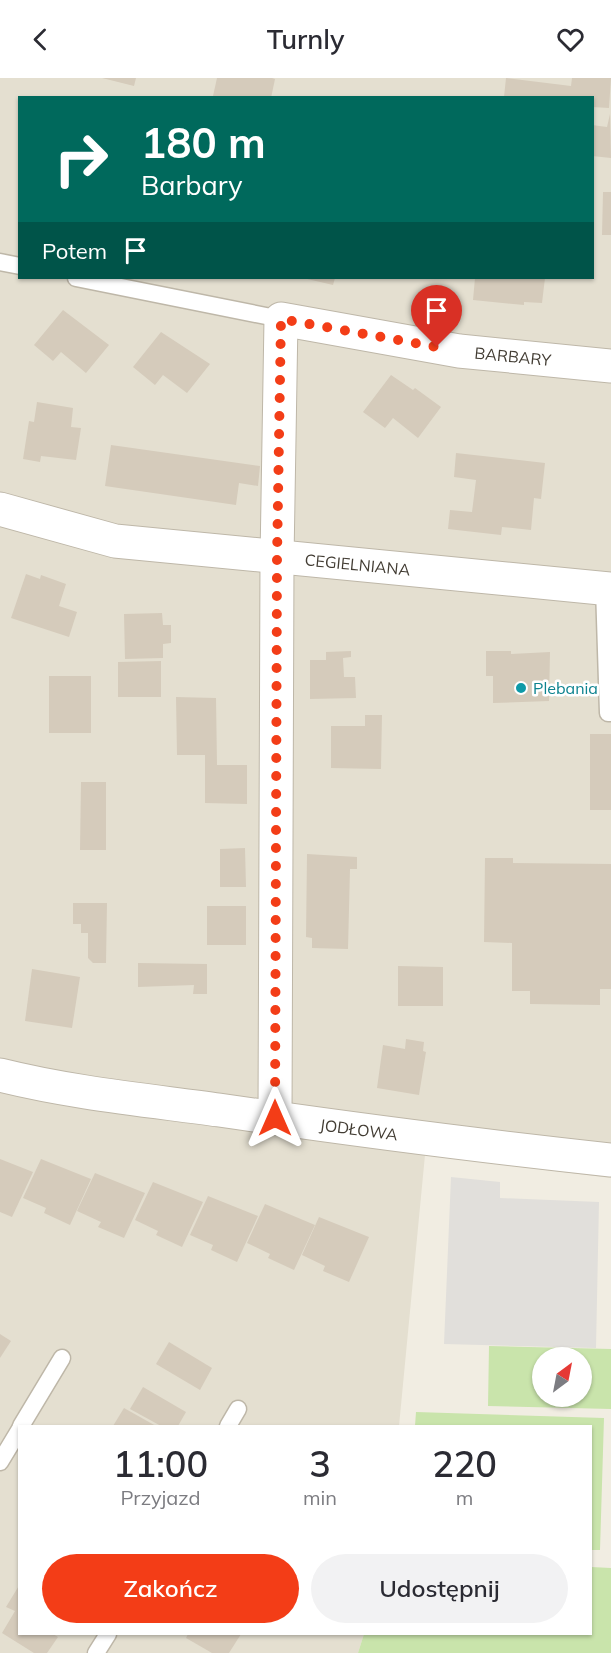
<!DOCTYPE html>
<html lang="pl">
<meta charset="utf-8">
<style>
body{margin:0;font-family:Mulish,sans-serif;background:#f2f2f3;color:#2b2b33;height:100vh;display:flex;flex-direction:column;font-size:22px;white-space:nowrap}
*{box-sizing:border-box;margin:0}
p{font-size:20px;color:#7c7c81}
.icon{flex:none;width:33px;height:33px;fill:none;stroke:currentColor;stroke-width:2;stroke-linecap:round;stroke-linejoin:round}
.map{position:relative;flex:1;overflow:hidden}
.sheet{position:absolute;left:18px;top:1347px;width:574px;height:210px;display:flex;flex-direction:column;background:#fff;border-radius:0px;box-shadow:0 2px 4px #0004}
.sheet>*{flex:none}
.banner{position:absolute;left:18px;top:18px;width:576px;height:183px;border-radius:0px;box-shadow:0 2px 4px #0004;background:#00695c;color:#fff;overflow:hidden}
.needle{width:39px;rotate:32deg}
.buttons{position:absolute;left:532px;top:1269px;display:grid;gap:12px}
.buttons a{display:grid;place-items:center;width:60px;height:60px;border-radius:50%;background:#fff;box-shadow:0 2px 4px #0004;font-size:30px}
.pin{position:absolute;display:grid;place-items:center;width:51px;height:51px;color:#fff;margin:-62px -26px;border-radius:50% 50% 50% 0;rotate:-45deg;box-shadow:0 0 6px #0007}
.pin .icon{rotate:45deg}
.me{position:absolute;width:66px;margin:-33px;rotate:0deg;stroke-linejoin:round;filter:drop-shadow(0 0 4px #0008)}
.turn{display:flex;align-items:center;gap:21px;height:126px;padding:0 24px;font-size:27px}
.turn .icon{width:78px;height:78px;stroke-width:2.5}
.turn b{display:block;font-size:42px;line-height:51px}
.then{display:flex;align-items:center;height:57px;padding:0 24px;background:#0003;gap:12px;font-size:22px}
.eta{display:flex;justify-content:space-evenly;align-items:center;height:102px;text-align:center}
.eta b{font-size:36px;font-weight:600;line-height:42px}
.cta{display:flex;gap:12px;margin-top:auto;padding:12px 24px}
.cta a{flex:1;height:69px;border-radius:36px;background:#f33d17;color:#fff;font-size:24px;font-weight:600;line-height:69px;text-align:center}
.cta a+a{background:#f2f2f3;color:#2b2b33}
header{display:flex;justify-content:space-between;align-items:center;height:78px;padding:0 24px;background:#fff;font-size:27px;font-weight:600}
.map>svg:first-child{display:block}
.residential{fill:#e4dfd0;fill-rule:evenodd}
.green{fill:#c9e4ab;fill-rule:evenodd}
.parking{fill:#e1dfdb}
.building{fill:#d5cbbb}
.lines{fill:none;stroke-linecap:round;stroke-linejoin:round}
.lane-casing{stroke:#beb7a8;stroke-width:19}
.street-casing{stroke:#beb7a8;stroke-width:35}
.lane{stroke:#fff;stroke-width:16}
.street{stroke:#fff;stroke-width:33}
.route{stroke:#f33d17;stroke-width:10;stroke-dasharray:0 18}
.culture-dot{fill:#0f9aa8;stroke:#fff;stroke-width:2}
.labels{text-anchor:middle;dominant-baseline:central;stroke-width:5;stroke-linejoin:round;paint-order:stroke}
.street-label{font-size:16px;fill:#423c33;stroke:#fff}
.culture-label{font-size:16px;fill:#0d838f;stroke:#fff;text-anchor:start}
</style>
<header><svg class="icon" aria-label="back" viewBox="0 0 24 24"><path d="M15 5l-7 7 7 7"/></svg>Turnly<svg class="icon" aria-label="heart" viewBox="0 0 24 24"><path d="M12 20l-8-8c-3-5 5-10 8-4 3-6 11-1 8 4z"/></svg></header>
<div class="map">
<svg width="611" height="1575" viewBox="0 0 611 1575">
<rect width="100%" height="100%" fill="#f1ede2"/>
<path class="residential" d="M0 0H611V1100L425 1077 399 1348H20V1556H364L358 1575H0ZM20 20H592V200H20Z"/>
<g class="green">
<path d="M489 1268 611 1271V1331L488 1328ZM543 1280H582V1318H543Z"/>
<path d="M416 1334 604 1340 600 1472H591V1348H415Z"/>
<path d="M591 1489 611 1490V1575H358L364 1556H591Z"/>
</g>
<path class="parking" d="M451 1099 500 1104V1120L599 1124 596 1270 444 1266Z"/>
<g class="building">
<path d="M102 0H136L134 8Z"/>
<path d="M217 0H272L275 1 271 20H215L213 18Z"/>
<path d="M506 0 571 8 572 0H611L609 30 592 29V20L504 19Z"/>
<path d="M610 36 611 80 592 78V47L607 49Z"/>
<path d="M603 114H611V157H602Z"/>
<path d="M303 200H335L333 207Z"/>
<path d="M475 200H545L542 225 524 224V227L473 222Z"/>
<path d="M63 232 109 267 86 295 61 274 53 283 34 267Z"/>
<path d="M161 254 210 286 187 315 163 297 155 307 133 289Z"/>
<path d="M391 297 413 312 415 310 441 329 418 360 393 340 385 350 363 334Z"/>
<path d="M37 324 73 330 71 349 81 350 76 382 41 378 40 384 23 381 29 343 34 344Z"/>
<path d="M111 367 260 388 258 408 239 405 236 427 105 408Z"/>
<path d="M456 375 545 385 541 421 534 420 531 452 502 449 501 457 448 451 450 432 472 434 476 402 454 399Z"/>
<path d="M26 496 40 501 41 497 66 506 59 528 77 534 69 559 11 540Z"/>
<path d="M162 535 163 547H171V565L163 566V580L125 581 124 536Z"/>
<path d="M351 573V579L343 580 344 599H355L356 620 310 621V582H326V574Z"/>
<path d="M486 573H511V576L550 574 549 623 493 625V598H486Z"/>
<path d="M161 583V619H118V584Z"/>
<rect x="49" y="598" width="42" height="57"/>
<path d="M176 619 216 620 217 687H247V726L205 725V677H177Z"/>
<path d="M365 637H382L381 691 331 690V648H365Z"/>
<rect x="590" y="656" width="21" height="76"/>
<path d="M81 704H106V772H80Z"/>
<path d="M245 770 246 809H220V771Z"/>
<path d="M307 776 357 779V791H350L348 871 312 870V860L306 859Z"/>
<path d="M485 780H513V785L611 786V911H600V927L530 926V913H512V865L484 864Z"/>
<path d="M73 825H107L106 885H93L88 880V855H81V846H73Z"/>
<rect x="207" y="828" width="39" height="39"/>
<path d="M138 885 207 886V916H193L194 907 138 909Z"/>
<path d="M398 888 443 889V928H398Z"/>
<path d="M32 891 80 899 72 950 25 943Z"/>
<path d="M406 961 424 964 423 973 426 974 419 1017 377 1010 383 967 405 971Z"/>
<path d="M0 1081 33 1094 12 1139 0 1134Z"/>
<path d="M41 1081 91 1101 70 1147 44 1135 46 1130 23 1120Z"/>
<path d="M95 1095 145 1115 124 1160 98 1149 101 1144 77 1133Z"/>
<path d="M153 1104 203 1124 182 1169 156 1157 158 1153 135 1142Z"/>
<path d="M208 1118 258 1138 237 1184 211 1172 213 1167 190 1157Z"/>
<path d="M265 1126 315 1147 294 1192 268 1180 270 1176 247 1165Z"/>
<path d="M319 1139 369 1159 349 1204 323 1193 325 1188 302 1177Z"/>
<path d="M0 1256 11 1263 0 1280Z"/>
<path d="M169 1264 212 1290 200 1312 156 1286Z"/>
<path d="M143 1309 186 1334 178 1348H161L130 1331Z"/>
<path d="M124 1330 156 1348H113Z"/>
<path d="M20 1506V1556H53L58 1559 47 1575H34L2 1555 15 1533 6 1529Z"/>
<path d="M188 1556H241L229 1575H212L186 1560Z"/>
</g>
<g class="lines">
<defs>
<g id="lane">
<path d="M0 184 20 188"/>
<path d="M76 200 281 241"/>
<path d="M604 510 608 635H611"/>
<path d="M21 1348 62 1280"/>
<path d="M228 1348 238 1331"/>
<path d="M0 1384 20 1351"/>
<path d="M96 1575 108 1556"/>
</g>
<g id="street">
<path id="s1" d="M0 431 115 463 611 511"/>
<path id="s2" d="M0 997C72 1015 146 1022 219 1032 350 1051 480 1068 611 1082"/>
<path id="s3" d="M275 1040 277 481 281 241 459 273 611 288"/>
</g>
</defs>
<use href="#lane" class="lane-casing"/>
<use href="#street" class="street-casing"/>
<use href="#lane" class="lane"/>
<use href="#street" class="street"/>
</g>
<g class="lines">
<path class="route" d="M275 1040 277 481 281 241 437 269"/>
</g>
<circle class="culture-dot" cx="521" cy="610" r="6"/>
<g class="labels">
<g class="street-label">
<text stroke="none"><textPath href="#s3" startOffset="1034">BARBARY</textPath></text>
<text stroke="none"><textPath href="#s1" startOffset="363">CEGIELNIANA</textPath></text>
<text stroke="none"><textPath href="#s2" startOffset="363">JODŁOWA</textPath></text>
</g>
<g class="culture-label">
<text x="533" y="610">Plebania</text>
</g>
</g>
</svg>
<div class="buttons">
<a><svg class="needle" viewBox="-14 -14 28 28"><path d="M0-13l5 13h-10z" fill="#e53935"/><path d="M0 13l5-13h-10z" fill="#7c7c81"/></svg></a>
</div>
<div class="pin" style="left:437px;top:269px;background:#d93025"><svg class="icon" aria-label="arrive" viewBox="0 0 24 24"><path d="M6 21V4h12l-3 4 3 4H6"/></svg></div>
<svg class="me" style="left:275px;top:1040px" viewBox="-20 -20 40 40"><path d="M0-17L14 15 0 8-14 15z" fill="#f33d17" stroke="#fff" stroke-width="4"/></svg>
<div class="banner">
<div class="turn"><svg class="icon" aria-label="right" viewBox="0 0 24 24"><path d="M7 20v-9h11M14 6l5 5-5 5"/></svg><div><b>180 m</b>Barbary</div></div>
<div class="then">Potem<svg class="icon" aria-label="arrive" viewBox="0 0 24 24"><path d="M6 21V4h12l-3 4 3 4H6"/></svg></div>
</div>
<section class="sheet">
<div class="eta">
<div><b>11:00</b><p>Przyjazd</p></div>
<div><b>3</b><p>min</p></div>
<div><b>220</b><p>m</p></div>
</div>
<div class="cta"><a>Zakończ</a><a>Udostępnij</a></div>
</section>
</div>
